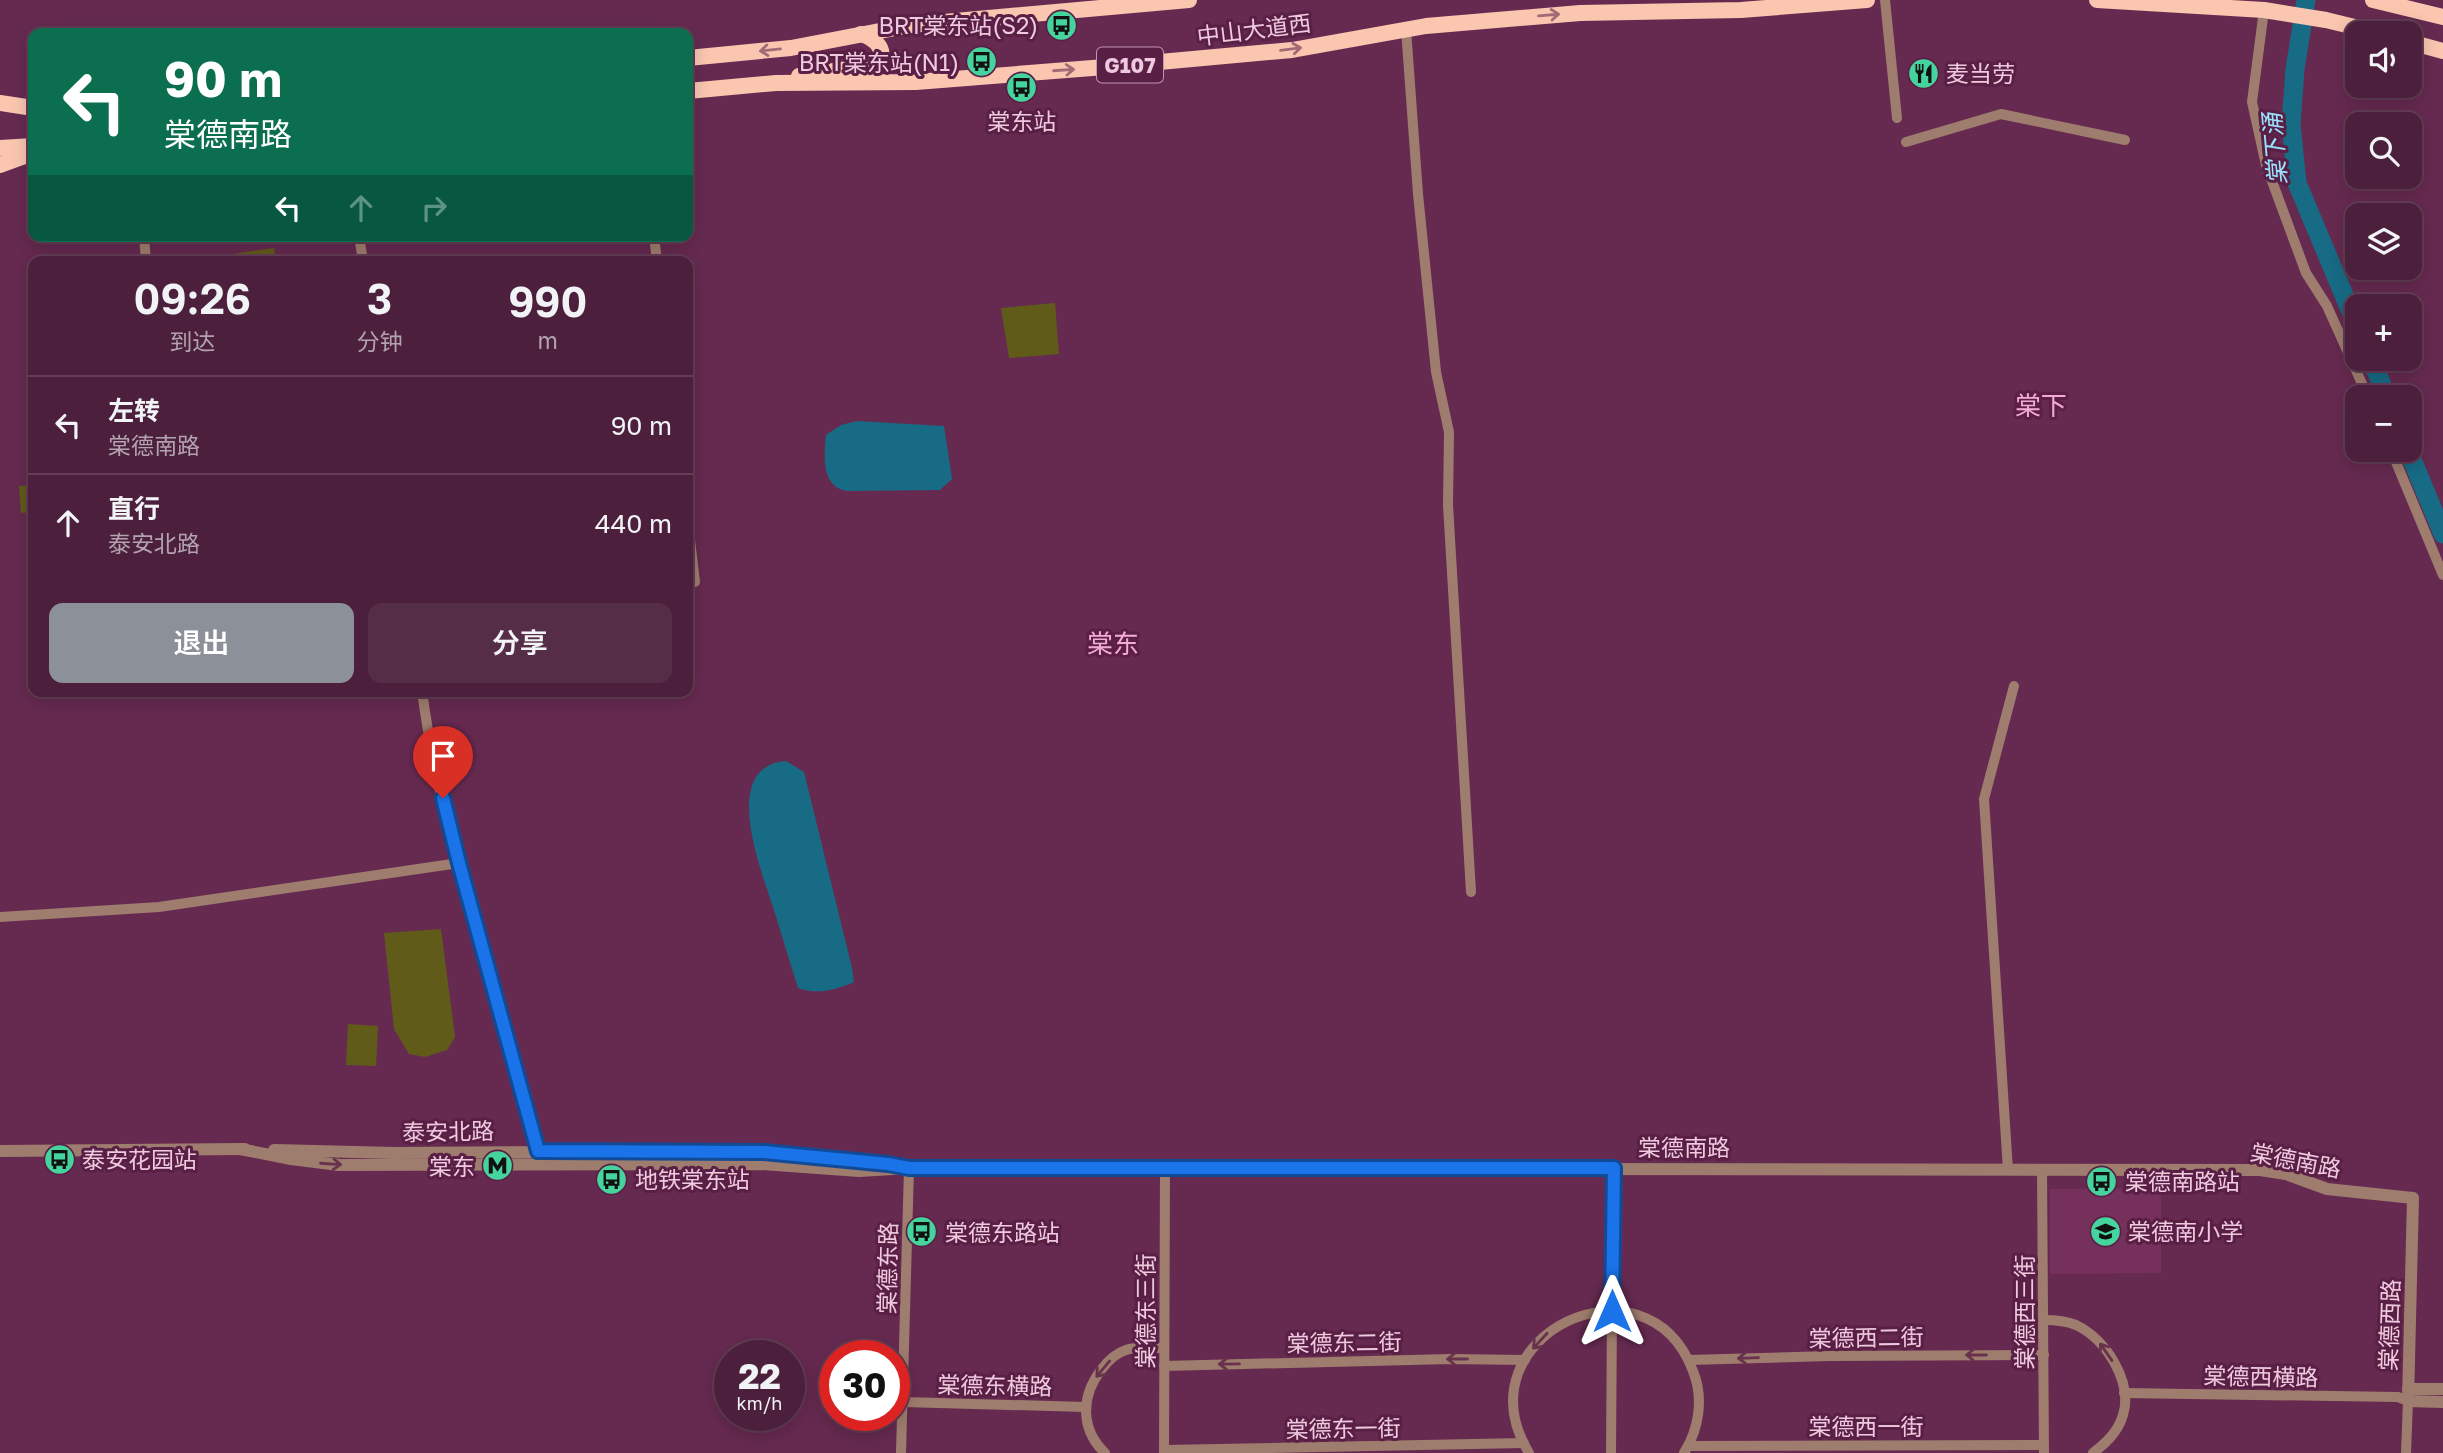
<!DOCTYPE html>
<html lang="zh">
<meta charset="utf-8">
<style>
body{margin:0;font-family:"Golos Text","Noto Sans SC",sans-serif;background:#562d47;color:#f1f3f6;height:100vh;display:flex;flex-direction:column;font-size:26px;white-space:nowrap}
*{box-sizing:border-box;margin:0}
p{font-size:23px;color:#b2a3af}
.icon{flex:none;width:38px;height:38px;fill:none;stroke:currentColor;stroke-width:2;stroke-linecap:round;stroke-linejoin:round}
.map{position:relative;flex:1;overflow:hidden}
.panel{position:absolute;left:28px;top:256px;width:665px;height:441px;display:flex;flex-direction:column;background:#4c203c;border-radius:14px;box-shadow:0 4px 18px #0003,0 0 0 2px #633e56}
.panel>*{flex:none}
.guide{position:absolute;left:28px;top:28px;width:665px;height:214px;border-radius:14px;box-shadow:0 4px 18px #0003,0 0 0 2px #633e56;background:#0b6e4f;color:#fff;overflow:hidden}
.tools{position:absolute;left:2345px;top:21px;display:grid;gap:14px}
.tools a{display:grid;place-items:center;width:77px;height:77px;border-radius:14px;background:#4c203c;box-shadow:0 4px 18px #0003,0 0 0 2px #633e56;font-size:35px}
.speed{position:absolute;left:714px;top:1340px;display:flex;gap:14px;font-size:35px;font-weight:700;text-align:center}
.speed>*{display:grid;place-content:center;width:91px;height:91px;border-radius:50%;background:#4c203c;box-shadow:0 4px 18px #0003,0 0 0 2px #633e56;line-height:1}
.speed small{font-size:18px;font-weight:400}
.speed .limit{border:10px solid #d22;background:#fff;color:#111}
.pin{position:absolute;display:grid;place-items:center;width:60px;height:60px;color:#fff;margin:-72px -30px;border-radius:50% 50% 50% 0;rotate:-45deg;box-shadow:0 0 7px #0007}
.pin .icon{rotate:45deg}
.me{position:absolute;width:77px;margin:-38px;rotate:0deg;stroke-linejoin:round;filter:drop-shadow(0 0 5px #0008)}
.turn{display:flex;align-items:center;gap:24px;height:147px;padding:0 21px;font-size:32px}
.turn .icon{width:91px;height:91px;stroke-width:2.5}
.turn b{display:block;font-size:49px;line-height:60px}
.lanes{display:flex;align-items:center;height:66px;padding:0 21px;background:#0003;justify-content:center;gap:35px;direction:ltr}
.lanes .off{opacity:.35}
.eta{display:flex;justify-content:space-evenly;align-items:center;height:119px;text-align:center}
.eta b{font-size:42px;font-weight:600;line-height:49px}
.primary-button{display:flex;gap:14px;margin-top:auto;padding:14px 21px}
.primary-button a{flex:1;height:80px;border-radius:14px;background:#8c9099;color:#fff;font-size:28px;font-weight:600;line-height:80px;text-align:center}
.primary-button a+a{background:#562d47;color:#f1f3f6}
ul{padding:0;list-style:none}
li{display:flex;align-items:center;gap:21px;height:98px;padding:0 21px;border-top:2px solid #633e56}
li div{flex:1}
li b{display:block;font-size:26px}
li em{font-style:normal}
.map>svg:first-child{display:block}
.built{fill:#75305c}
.green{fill:#615b1a}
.water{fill:#176b84}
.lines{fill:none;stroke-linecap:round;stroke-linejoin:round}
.river{stroke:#176b84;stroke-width:19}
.minor{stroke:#9f7d6e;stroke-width:10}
.tertiary{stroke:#9f7d6e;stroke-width:12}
.trunk{stroke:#fac6b0;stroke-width:16}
.oneway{stroke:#a26a75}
.oneway2{stroke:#68324d}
.route-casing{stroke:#114b97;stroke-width:18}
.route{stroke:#1a73e8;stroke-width:12}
.labels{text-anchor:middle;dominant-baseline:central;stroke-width:6;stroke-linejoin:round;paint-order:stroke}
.shield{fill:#5a1f45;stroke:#c297b0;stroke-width:2}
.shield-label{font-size:21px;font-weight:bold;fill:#efcade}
.poi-label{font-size:23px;fill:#efcade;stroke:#5a1f45;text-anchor:start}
.street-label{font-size:23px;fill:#efcade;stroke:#5a1f45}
.water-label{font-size:24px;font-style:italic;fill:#9ae3ff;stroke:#5a1f45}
.quarter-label{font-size:26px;fill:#f3abd5;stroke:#5a1f45}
</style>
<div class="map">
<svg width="2443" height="1453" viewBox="0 0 2443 1453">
<rect width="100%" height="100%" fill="#662a50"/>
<path class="built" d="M2161 1188V1273L2050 1274V1189Z"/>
<g class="green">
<path d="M274 248 276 261H226L225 255Z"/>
<path d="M1055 303 1059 354 1009 358 1001 308Z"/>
<path d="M33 485V512L21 513 19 486Z"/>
<path d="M441 929 455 1037 447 1050 425 1057 409 1054 394 1029 384 933Z"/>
<path d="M348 1024 378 1026 376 1066 346 1065Z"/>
</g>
<g class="water">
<path d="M857 421 944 426 952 479 940 490 847 491C821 487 824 456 826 435L841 425Z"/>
<path d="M786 761 804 772 852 968 854 982C836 990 817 995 798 988 789 960 781 932 772 904 760 867 720 766 786 761Z"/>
</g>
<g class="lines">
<g class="river">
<path d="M2306 0 2295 69 2291 124 2297 183 2357 326"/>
<path d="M2371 359 2387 397"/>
<path d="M2408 450 2443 534"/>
</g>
<g class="minor">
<path d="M1885 0 1897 118"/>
<path d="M2264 10 2252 102 2266 165 2306 273 2327 306 2368 397"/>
<path d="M1406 29 1418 194 1436 372 1449 432 1448 505 1471 892"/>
<path d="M1906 142 2001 114 2125 140"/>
<path d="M144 236 146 261"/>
<path d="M359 236 363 261"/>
<path d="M654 236 657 261"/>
<path d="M2391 450 2443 575"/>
<path d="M688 523 695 582"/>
<path d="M422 691C443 850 503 1001 539 1157"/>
<path d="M0 917 159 907 459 863"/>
<path d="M2008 1170 1984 799 2014 686"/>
<path d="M2042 1170 2044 1453"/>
<path d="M2044 1320C2055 1320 2066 1321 2076 1325 2106 1339 2133 1382 2123 1415 2118 1432 2106 1443 2093 1453"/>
<path d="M1689 1360 1830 1356 2044 1355"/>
<path d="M1164 1366 1450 1359 1525 1360"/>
<path d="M2124 1393 2398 1397 2408 1401 2406 1453"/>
<path d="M903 1402 1085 1407"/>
<path d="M1688 1446 2044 1445"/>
<path d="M1164 1450 1524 1443"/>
<path d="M901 1453 909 1168"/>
<path d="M1105 1453C1080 1429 1081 1396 1101 1370 1107 1362 1116 1353 1126 1350 1137 1346 1152 1348 1164 1348"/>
<path d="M1164 1453 1165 1169"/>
<path d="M1529 1453C1458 1336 1646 1247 1693 1371 1704 1398 1699 1429 1684 1453"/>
<path d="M1611 1453 1613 1168"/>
</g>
<g class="tertiary">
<path d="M240 1149 291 1159 339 1165 762 1164 859 1171 909 1168 2260 1170 2286 1174 2327 1189 2413 1198 2408 1401 2443 1402"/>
<path d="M274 1150 394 1153 727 1151 786 1153 888 1164"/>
<path d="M0 1151 245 1149"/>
<path d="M2408 1389H2443"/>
</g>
<g class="trunk">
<path d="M2097 0 2264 10 2326 20 2379 33"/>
<path d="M2373 0 2443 17"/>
<path d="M2410 42 2443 51"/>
<path d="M688 58 791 48 911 25 1189 0"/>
<path d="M799 76 876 65C889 51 876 39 861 34"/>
<path d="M688 91 776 83 916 82 1105 67 1292 50 1426 26 1580 13 1741 10 1867 0"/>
<path d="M0 103 33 108"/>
<path d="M0 148 33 146"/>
<path d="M0 165 33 153"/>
</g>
</g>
<defs><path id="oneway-shaft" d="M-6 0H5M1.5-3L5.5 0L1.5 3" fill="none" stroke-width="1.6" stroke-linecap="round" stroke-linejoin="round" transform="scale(1.75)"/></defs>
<g class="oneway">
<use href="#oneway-shaft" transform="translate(1549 15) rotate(-5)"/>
<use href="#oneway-shaft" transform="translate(1291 49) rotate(-8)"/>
<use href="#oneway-shaft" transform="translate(770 50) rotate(174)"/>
<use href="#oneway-shaft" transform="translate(1064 70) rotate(-4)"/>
</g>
<g class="oneway2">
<use href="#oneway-shaft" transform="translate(331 1164) rotate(4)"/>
<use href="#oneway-shaft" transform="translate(1540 1341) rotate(133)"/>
<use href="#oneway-shaft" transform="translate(2106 1352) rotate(-125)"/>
<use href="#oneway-shaft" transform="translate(1976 1355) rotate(180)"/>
<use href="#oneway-shaft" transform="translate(1748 1358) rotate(178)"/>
<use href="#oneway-shaft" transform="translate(1457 1359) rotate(-180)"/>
<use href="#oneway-shaft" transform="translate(1229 1364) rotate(179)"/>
<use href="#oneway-shaft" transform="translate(1103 1369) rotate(130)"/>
</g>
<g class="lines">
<defs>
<path id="route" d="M443 798 459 863 538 1151 764 1152 888 1164 909 1168H1614L1612 1311"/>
</defs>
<use href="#route" class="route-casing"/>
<use href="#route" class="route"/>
</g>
<defs>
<symbol id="bus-disc" viewBox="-11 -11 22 22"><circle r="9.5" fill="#46d49e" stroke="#5a1f45"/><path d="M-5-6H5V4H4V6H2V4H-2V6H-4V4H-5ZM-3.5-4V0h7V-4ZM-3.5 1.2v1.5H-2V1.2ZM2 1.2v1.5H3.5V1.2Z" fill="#111"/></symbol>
<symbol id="restaurant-disc" viewBox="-11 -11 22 22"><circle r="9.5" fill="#46d49e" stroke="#5a1f45"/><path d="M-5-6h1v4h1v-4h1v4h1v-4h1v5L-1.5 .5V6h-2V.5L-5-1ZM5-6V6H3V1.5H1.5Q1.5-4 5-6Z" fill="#111"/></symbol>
<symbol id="metro-disc" viewBox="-11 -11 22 22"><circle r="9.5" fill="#46d49e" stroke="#5a1f45"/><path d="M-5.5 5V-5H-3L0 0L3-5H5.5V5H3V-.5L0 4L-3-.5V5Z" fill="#111"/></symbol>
<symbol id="school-disc" viewBox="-11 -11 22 22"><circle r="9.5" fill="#46d49e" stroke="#5a1f45"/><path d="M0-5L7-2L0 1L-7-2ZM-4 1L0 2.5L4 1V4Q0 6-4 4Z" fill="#111"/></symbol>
</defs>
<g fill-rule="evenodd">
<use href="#bus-disc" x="1044" y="8" width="35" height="35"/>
<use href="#bus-disc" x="964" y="44" width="35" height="35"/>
<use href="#restaurant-disc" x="1906" y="56" width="35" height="35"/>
<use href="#bus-disc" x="1004" y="70" width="35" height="35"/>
<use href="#bus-disc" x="42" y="1142" width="35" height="35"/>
<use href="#metro-disc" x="480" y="1148" width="35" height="35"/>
<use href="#bus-disc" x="594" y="1162" width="35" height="35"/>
<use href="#bus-disc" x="2084" y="1164" width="35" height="35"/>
<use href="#school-disc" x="2088" y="1214" width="35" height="35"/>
<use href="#bus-disc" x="904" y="1214" width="35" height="35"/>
</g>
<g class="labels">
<rect class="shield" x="1097" y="47.5" width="66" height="35" rx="5"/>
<g class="shield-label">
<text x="1130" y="65">G107</text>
</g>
<g class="poi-label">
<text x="1038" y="25" text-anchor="end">BRT棠东站(S2)</text>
<text x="959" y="62" text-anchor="end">BRT棠东站(N1)</text>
<text x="1946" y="73">麦当劳</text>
<text x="1022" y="121" text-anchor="middle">棠东站</text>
<text x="82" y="1159">泰安花园站</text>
<text x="475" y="1166" text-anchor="end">棠东</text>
<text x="635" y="1179">地铁棠东站</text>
<text x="2125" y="1181">棠德南路站</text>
<text x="2128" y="1231">棠德南小学</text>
<text x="945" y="1232">棠德东路站</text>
</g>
<g class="street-label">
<text transform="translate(1254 29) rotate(-7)">中山大道西</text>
<text transform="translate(448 1131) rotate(-1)">泰安北路</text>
<text x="1684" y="1147">棠德南路</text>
<text transform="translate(2296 1160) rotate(11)">棠德南路</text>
<text transform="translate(887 1268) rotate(-89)">棠德东路</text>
<text transform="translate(1145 1311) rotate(-90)">棠德东三街</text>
<text transform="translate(2024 1312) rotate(-90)">棠德西三街</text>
<text transform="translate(2389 1325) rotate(-88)">棠德西路</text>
<text transform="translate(1866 1337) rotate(-1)">棠德西二街</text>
<text transform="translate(1344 1342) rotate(-1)">棠德东二街</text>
<text transform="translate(2261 1376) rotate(1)">棠德西横路</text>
<text transform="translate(995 1385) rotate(1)">棠德东横路</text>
<text x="1866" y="1426">棠德西一街</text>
<text transform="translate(1343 1428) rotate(-1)">棠德东一街</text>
</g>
<g class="water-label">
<text transform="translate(2274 149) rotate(-95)">棠下涌</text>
</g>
<g class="quarter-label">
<text x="2041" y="405">棠下</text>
<text x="1113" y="643">棠东</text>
</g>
</g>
</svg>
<div class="tools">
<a><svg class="icon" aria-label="sound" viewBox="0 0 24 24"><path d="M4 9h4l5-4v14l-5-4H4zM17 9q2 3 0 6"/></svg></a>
<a><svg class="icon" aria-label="search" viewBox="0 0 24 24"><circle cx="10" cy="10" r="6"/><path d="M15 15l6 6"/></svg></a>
<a><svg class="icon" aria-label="layers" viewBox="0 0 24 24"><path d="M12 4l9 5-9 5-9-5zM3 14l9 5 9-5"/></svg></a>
<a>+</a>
<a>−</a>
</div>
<div class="speed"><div>22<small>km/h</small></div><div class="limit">30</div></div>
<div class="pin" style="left:443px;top:798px;background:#d93025"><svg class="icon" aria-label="arrive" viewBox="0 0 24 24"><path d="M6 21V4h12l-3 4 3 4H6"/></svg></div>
<svg class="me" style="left:1612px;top:1311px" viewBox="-20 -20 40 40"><path d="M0-17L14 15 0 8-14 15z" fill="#1a73e8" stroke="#fff" stroke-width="4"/></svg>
<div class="guide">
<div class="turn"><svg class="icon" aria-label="left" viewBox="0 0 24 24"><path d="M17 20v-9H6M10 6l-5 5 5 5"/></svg><div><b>90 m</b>棠德南路</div></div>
<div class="lanes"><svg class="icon" aria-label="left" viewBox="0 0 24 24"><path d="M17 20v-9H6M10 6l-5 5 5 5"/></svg><svg class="icon off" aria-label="ahead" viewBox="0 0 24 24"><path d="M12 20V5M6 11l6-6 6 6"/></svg><svg class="icon off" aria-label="right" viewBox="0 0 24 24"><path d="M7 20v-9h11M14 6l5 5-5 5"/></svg></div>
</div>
<section class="panel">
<div class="eta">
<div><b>09:26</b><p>到达</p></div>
<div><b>3</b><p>分钟</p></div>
<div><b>990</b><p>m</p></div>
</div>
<ul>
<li><svg class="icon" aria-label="left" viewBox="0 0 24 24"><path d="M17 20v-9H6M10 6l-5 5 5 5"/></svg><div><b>左转</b><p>棠德南路</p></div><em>90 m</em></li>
<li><svg class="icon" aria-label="ahead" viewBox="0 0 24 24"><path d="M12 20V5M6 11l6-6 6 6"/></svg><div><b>直行</b><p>泰安北路</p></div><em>440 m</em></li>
</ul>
<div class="primary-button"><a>退出</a><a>分享</a></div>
</section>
</div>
